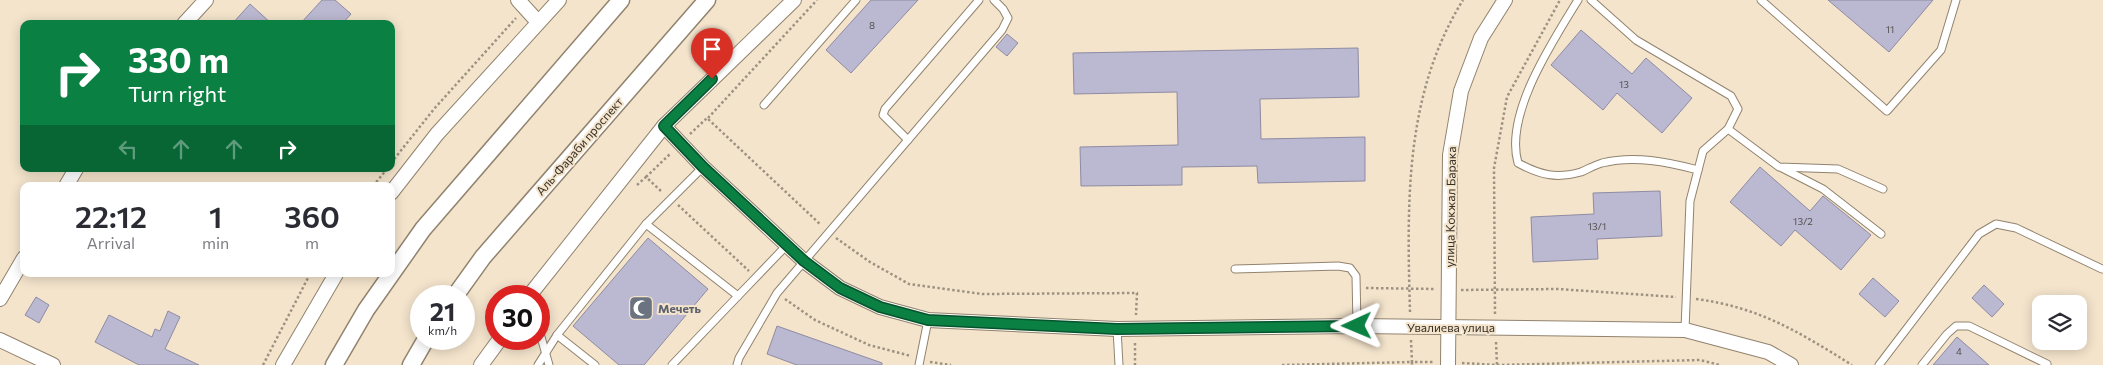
<!DOCTYPE html>
<meta charset="utf-8">
<style>
body{margin:0;font-family:Commissioner,sans-serif;background:#f2f2f3;color:#2b2b33;height:100vh;display:flex;flex-direction:column;font-size:19px;white-space:nowrap}
*{box-sizing:border-box;margin:0}
p{font-size:16px;color:#7c7c81}
.icon{flex:none;width:28px;height:28px;fill:none;stroke:currentColor;stroke-width:2;stroke-linecap:round;stroke-linejoin:round}
.map{position:relative;flex:1;overflow:hidden}
.details{position:absolute;left:20px;top:182px;width:375px;height:95px;display:flex;flex-direction:column;background:#fff;border-radius:10px;box-shadow:0 2px 12px #0003}
.details>*{flex:none}
.top-card{position:absolute;left:20px;top:20px;width:375px;height:152px;border-radius:10px;box-shadow:0 2px 12px #0003;background:#0b8043;color:#fff;overflow:hidden}
.buttons{position:absolute;left:2032px;top:295px;display:grid;gap:10px}
.buttons a{display:grid;place-items:center;width:55px;height:55px;border-radius:10px;background:#fff;box-shadow:0 2px 12px #0003;font-size:25px}
.speed{position:absolute;left:410px;top:285px;display:flex;gap:10px;font-size:25px;font-weight:700;text-align:center}
.speed>*{display:grid;place-content:center;width:65px;height:65px;border-radius:50%;background:#fff;box-shadow:0 2px 12px #0003;line-height:1}
.speed small{font-size:12px;font-weight:400}
.speed .limit{border:8px solid #d22;background:#fff;color:#111}
.pin{position:absolute;display:grid;place-items:center;width:42px;height:42px;color:#fff;margin:-51px -21px;border-radius:50% 50% 50% 0;rotate:-45deg;box-shadow:0 0 5px #0007}
.pin .icon{rotate:45deg}
.me{position:absolute;width:55px;margin:-28px;rotate:269deg;stroke-linejoin:round;filter:drop-shadow(0 0 4px #0008)}
.turn{display:flex;align-items:center;gap:18px;height:105px;padding:0 25px;font-size:22px}
.turn .icon{width:65px;height:65px;stroke-width:2.5}
.turn b{display:block;font-size:35px;line-height:42px}
.lanes{display:flex;align-items:center;height:48px;padding:0 25px;background:#0003;justify-content:center;gap:25px;direction:ltr}
.lanes .off{opacity:.35}
.eta{display:flex;justify-content:space-evenly;align-items:center;height:85px;text-align:center}
.eta b{font-size:30px;font-weight:600;line-height:35px}
.map>svg:first-child{display:block}
.building{fill:#bbb8d1;stroke:#8e8ba3}
.lines{fill:none;stroke-linecap:round;stroke-linejoin:round}
.service-casing{stroke:#91836e;stroke-width:9}
.minor-casing{stroke:#91836e;stroke-width:16}
.tertiary-casing{stroke:#91836e;stroke-width:19}
.path{stroke:#9d9281;stroke-width:2.5;stroke-dasharray:2.5 2.5;stroke-linecap:butt}
.service{stroke:#fff;stroke-width:7}
.minor{stroke:#fff;stroke-width:14}
.tertiary{stroke:#fff;stroke-width:16}
.route-casing{stroke:#07532c;stroke-width:12}
.route{stroke:#0b8043;stroke-width:9}
.labels{text-anchor:middle;dominant-baseline:central;stroke-width:4;stroke-linejoin:round;paint-order:stroke}
.number-label{font-size:10px;fill:#565050}
.street-label{font-size:12px;fill:#342e25;stroke:#f4e4cc}
.worship-label{font-size:12px;font-weight:bold;fill:#5b616d;stroke:#f4e4cc;text-anchor:start}
</style>
<div class="map">
<svg width="2103" height="365" viewBox="0 0 2103 365">
<rect width="100%" height="100%" fill="#f4e4cc"/>
<g class="building">
<path d="M322 0H335L351 14 342 24H300Z"/>
<path d="M871 0H918L851 73 826 50Z"/>
<path d="M1828 0H1933L1889 52Z"/>
<path d="M250 4 272 24H232Z"/>
<path d="M1581 30 1632 74 1646 58 1692 98 1662 133 1617 93 1603 110 1551 65Z"/>
<path d="M1007 34 1018 43 1007 56 996 47Z"/>
<path d="M1358 48 1359 97 1260 99 1261 139 1365 137V181L1258 183 1257 166 1182 167V185L1081 186 1080 147 1178 145 1177 92 1074 94 1073 53Z"/>
<path d="M1760 167 1810 211 1823 196 1871 235 1841 270 1795 230 1781 246 1730 202Z"/>
<path d="M1660 191 1662 236 1597 239 1598 259 1533 262 1531 217 1594 214 1593 193Z"/>
<path d="M648 238 708 289 644 365H619L573 326Z"/>
<path d="M1873 278 1899 301 1885 317 1859 294Z"/>
<path d="M1984 285 2004 304 1992 317 1972 298Z"/>
<path d="M36 297 49 305 39 323 25 315Z"/>
<path d="M168 311 180 317 165 349 199 365H139L95 342 109 315 152 337 155 329 160 331Z"/>
<path d="M777 326 882 363V365H797L767 354Z"/>
<path d="M1957 337 1989 365H1933Z"/>
</g>
<g class="lines">
<defs>
<g id="service">
<path d="M1578 0C1553 41 1504 114 1518 163 1540 175 1556 179 1581 172 1588 169 1595 165 1602 163 1634 155 1668 162 1698 170"/>
<path d="M1591 0 1636 40 1731 96 1738 109 1728 129 1703 151 1690 201 1685 330"/>
<path d="M1761 0 1887 111 1941 50 1956 0"/>
<path d="M764 105 856 0"/>
<path d="M1728 129 1779 167 1838 169 1883 189"/>
<path d="M908 140 883 115 885 109 979 0"/>
<path d="M1782 168 1823 189 1881 234"/>
<path d="M646 224 738 296 787 245"/>
<path d="M1235 269 1338 266 1350 268 1356 276 1357 326"/>
<path d="M1117 329 1119 365"/>
<path d="M539 330 549 365"/>
<path d="M557 335 595 365"/>
<path d="M538 365 557 335 646 224 703 167"/>
<path d="M672 365 738 296"/>
<path d="M737 365 739 358 777 293 1002 30 1008 18 1003 9 994 0"/>
<path d="M919 365 928 320"/>
<path d="M1879 365 1979 234 1996 224 2016 228 2102 269"/>
<path d="M1922 365 1947 334 1956 326H1969L2047 364"/>
</g>
<g id="minor">
<path d="M518 0 538 22"/>
<path d="M184 24 206 0"/>
<path d="M664 126 703 167 804 261 840 288 880 307 928 320 1117 329 1357 326 1685 330 1768 352 1791 365"/>
<path d="M66 186 76 169"/>
<path d="M391 193 437 134 559 0"/>
<path d="M529 296 664 126 794 0"/>
<path d="M0 299 24 258"/>
<path d="M0 340 53 365"/>
<path d="M283 365 336 274"/>
<path d="M481 365 500 339"/>
<path d="M1448 365 1450 155 1461 91 1481 38 1505 0"/>
</g>
<g id="tertiary">
<path d="M455 296 483 257 707 0"/>
<path d="M334 365 366 310 423 229 621 0"/>
<path d="M411 365 426 339"/>
</g>
</defs>
<use href="#service" class="service-casing"/>
<use href="#minor" class="minor-casing"/>
<use href="#tertiary" class="tertiary-casing"/>
<g class="path">
<path d="M708 118 817 0"/>
<path d="M690 134 707 118 821 225"/>
<path d="M391 163 434 109 516 18"/>
<path d="M646 177 670 154"/>
<path d="M637 185 646 177 662 192"/>
<path d="M373 186 387 169"/>
<path d="M678 205 749 271"/>
<path d="M836 238 870 262 909 284 982 294 1137 293 1136 315"/>
<path d="M1366 288 1436 289"/>
<path d="M1461 290 1558 289 1676 297"/>
<path d="M785 299 815 320 869 345 911 356"/>
<path d="M1696 299C1759 307 1799 332 1852 365"/>
<path d="M1410 312C1407 204 1404 95 1463 0"/>
<path d="M1495 314 1494 168 1507 97 1560 0"/>
<path d="M1411 340 1412 362H1434"/>
<path d="M1496 342 1497 365"/>
<path d="M1135 343V365"/>
<path d="M930 362 951 365"/>
<path d="M1462 363 1497 365 1700 360 1720 365"/>
<path d="M263 365 310 274"/>
<path d="M1282 365 1412 362V365"/>
</g>
<use href="#service" class="service"/>
<use href="#minor" class="minor"/>
<use href="#tertiary" class="tertiary"/>
</g>
<g class="lines">
<defs>
<path id="route" d="M712 79 664 126 703 167 804 261 840 288 880 307 928 320 1117 329 1357 326"/>
</defs>
<use href="#route" class="route-casing"/>
<use href="#route" class="route"/>
</g>
<defs>
<symbol id="mosque-square" viewBox="-11 -11 22 22"><rect x="-9" y="-9" width="18" height="18" rx="4" fill="#6b7280" stroke="#f4e4cc"/><path d="M3.5-4.9A6 6 0 1 0 3.5 4.9A5 5 0 1 1 3.5-4.9Z" fill="#fff"/></symbol>
</defs>
<g fill-rule="evenodd">
<use href="#mosque-square" x="627" y="294" width="28" height="28"/>
</g>
<g class="labels">
<g class="number-label">
<text x="872" y="25">8</text>
<text x="1890" y="29">11</text>
<text x="1624" y="84">13</text>
<text x="1803" y="221">13/2</text>
<text x="1597" y="226">13/1</text>
<text x="1959" y="351">4</text>
</g>
<g class="street-label">
<text transform="translate(579 146) rotate(-49)">Аль-Фараби проспект</text>
<text transform="translate(1450 207) rotate(-89)">улица Кокжал Барака</text>
<text x="1451" y="327">Увалиева улица</text>
</g>
<g class="worship-label">
<text x="658" y="308">Мечеть</text>
</g>
</g>
</svg>
<div class="buttons">
<a><svg class="icon" aria-label="layers" viewBox="0 0 24 24"><path d="M12 4l9 5-9 5-9-5zM3 14l9 5 9-5"/></svg></a>
</div>
<div class="speed"><div>21<small>km/h</small></div><div class="limit">30</div></div>
<div class="pin" style="left:712px;top:79px;background:#d93025"><svg class="icon" aria-label="arrive" viewBox="0 0 24 24"><path d="M6 21V4h12l-3 4 3 4H6"/></svg></div>
<svg class="me" style="left:1357px;top:326px" viewBox="-20 -20 40 40"><path d="M0-17L14 15 0 8-14 15z" fill="#0b8043" stroke="#fff" stroke-width="4"/></svg>
<div class="top-card">
<div class="turn"><svg class="icon" aria-label="right" viewBox="0 0 24 24"><path d="M7 20v-9h11M14 6l5 5-5 5"/></svg><div><b>330 m</b>Turn right</div></div>
<div class="lanes"><svg class="icon off" aria-label="left" viewBox="0 0 24 24"><path d="M17 20v-9H6M10 6l-5 5 5 5"/></svg><svg class="icon off" aria-label="ahead" viewBox="0 0 24 24"><path d="M12 20V5M6 11l6-6 6 6"/></svg><svg class="icon off" aria-label="ahead" viewBox="0 0 24 24"><path d="M12 20V5M6 11l6-6 6 6"/></svg><svg class="icon" aria-label="right" viewBox="0 0 24 24"><path d="M7 20v-9h11M14 6l5 5-5 5"/></svg></div>
</div>
<section class="details">
<div class="eta">
<div><b>22:12</b><p>Arrival</p></div>
<div><b>1</b><p>min</p></div>
<div><b>360</b><p>m</p></div>
</div>
</section>
</div>
